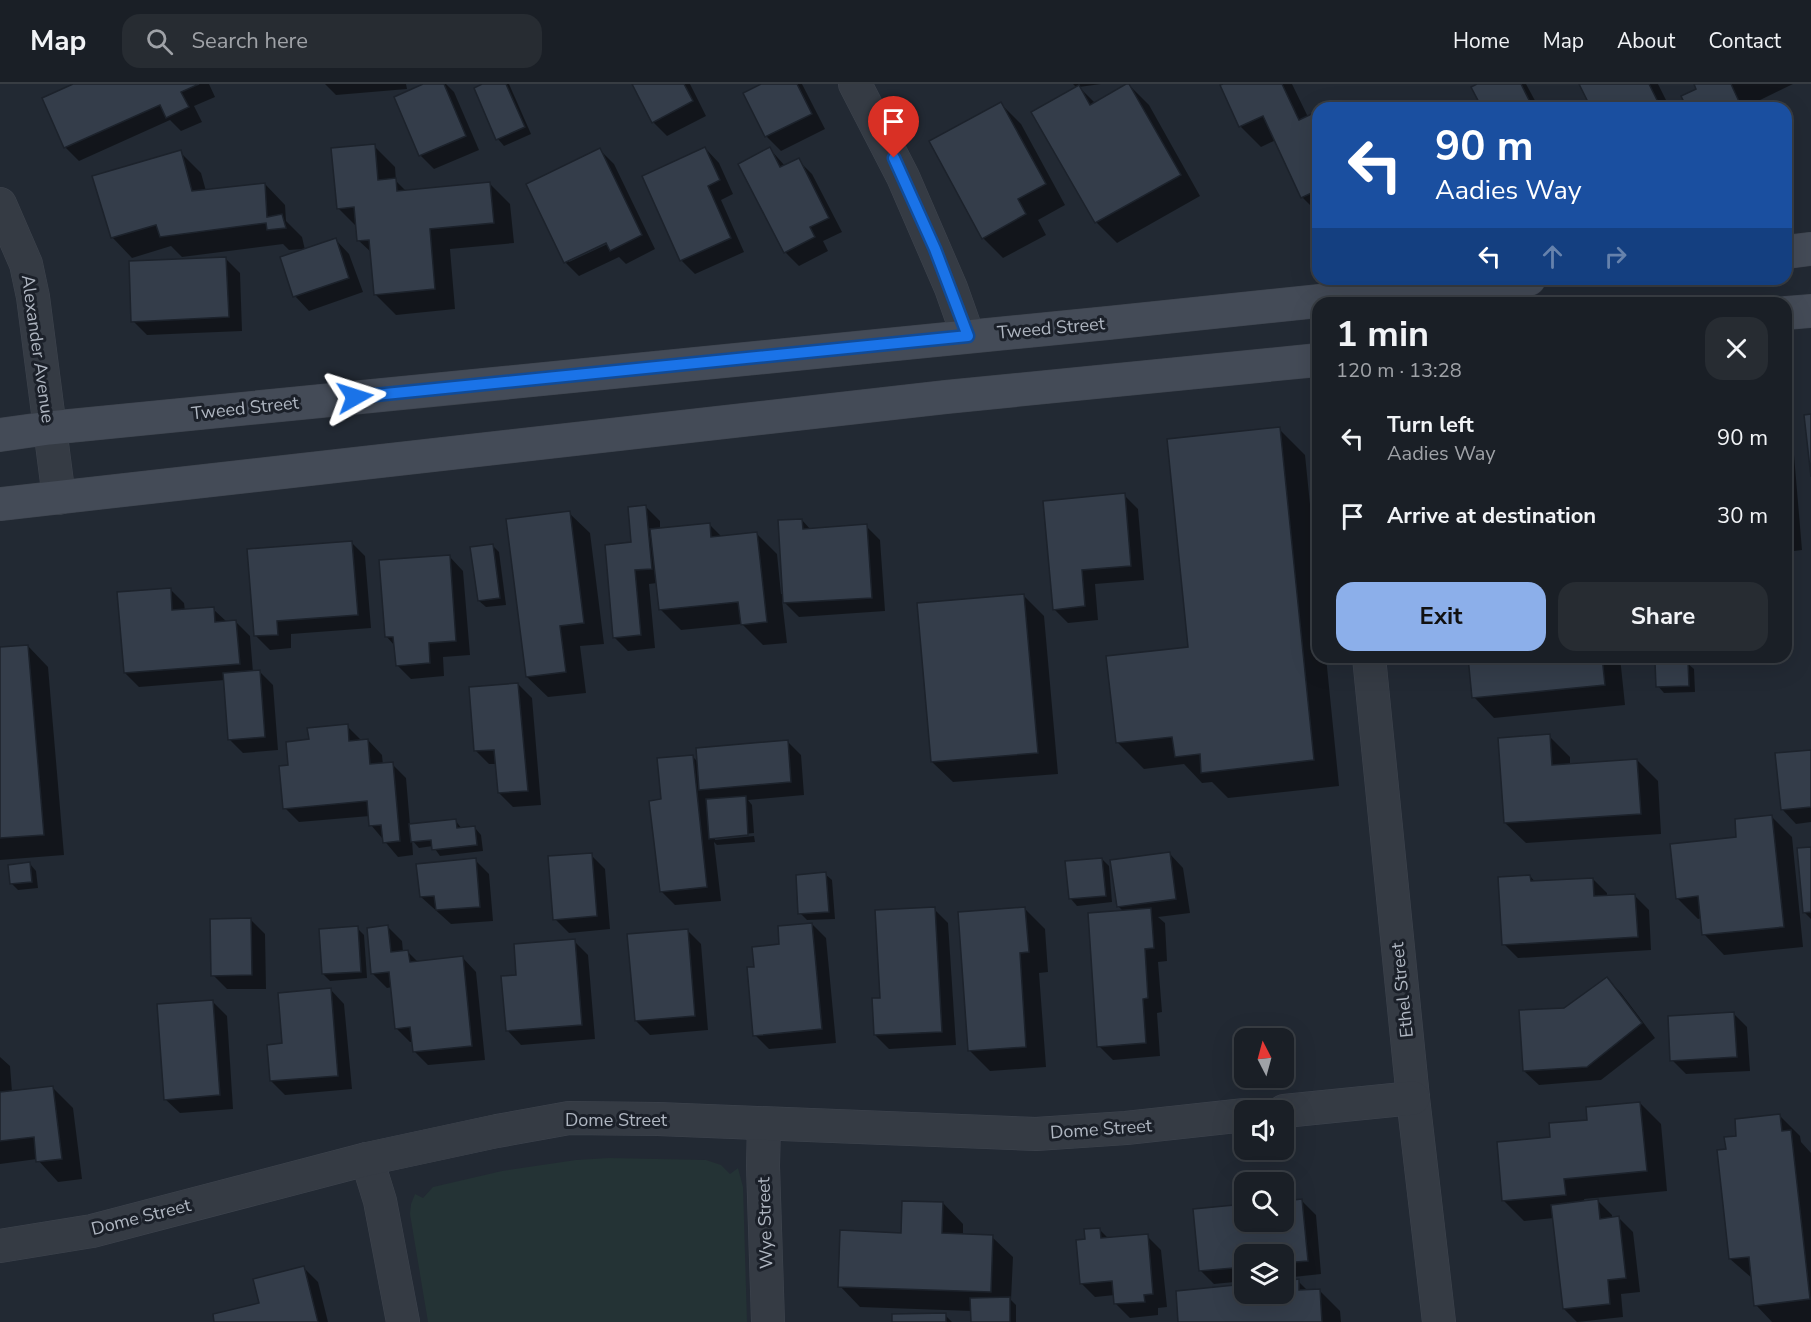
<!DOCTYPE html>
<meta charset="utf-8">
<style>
body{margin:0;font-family:"Nunito Sans",sans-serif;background:#272c32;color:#f1f3f6;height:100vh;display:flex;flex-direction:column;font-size:22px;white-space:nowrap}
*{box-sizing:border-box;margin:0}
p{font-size:20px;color:#9fa2a7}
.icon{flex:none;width:33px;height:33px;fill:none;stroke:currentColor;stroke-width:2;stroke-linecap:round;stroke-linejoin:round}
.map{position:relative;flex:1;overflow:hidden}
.side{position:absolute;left:1312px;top:213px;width:480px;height:366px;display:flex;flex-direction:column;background:#1a1f26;border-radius:18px;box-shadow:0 6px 24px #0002,0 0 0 2px #383d43}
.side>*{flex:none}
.hud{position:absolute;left:1312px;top:18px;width:480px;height:183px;border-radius:18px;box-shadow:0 6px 24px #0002,0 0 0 2px #383d43;background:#1a4fa0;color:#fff;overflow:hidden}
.needle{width:39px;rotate:354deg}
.controls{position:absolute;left:1234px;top:944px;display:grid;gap:12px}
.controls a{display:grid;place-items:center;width:60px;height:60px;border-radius:12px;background:#1a1f26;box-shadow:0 6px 24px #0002,0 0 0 2px #383d43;font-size:30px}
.pin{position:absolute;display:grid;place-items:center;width:51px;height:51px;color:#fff;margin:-62px -26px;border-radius:50% 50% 50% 0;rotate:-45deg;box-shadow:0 0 6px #0007}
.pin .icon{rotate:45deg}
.me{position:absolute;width:66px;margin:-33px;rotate:84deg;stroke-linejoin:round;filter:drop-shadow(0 0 4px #0008)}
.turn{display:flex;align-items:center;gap:21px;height:126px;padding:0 24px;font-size:27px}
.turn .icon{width:78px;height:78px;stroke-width:2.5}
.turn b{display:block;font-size:42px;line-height:51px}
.lanes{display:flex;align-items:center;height:57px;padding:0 24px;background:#0003;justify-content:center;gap:30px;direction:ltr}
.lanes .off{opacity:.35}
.round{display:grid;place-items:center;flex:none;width:63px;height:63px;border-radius:18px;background:#272c32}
.summary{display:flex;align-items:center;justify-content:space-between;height:102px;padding:0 24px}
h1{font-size:36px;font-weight:700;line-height:45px}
.action{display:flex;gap:12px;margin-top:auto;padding:12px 24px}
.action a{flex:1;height:69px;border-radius:18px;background:#8cafea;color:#111;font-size:24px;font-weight:700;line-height:69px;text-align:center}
.action a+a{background:#272c32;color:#f1f3f6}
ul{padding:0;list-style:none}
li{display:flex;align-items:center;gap:18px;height:78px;padding:0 24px}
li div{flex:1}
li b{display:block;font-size:22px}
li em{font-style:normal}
header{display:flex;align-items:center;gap:36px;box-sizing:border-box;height:84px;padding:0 30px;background:#1a1f26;border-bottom:2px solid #383d43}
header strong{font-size:28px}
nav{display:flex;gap:33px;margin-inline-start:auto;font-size:21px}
.search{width:420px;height:54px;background:#272c32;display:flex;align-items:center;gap:15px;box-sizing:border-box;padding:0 21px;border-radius:18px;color:#9fa2a7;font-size:22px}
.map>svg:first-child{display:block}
.green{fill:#243335}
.shadow{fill:#0007;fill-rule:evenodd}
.building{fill:#343d4a;stroke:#1c222b;stroke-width:1.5}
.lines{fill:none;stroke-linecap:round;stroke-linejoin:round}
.minor-casing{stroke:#3e444e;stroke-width:34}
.secondary-casing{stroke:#3e444e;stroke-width:34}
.minor{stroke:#353b44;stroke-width:33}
.secondary{stroke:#444b57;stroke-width:33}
.route-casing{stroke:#114b97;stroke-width:15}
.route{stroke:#1a73e8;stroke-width:10}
.labels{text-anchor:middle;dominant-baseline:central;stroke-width:6;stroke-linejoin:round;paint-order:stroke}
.street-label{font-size:18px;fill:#afb6c1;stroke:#1b2029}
</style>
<header>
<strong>Map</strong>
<div class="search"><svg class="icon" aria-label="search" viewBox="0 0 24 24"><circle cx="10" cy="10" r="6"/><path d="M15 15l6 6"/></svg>Search here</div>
<nav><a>Home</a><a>Map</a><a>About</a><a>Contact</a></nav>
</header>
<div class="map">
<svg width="1811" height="1238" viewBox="0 0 1811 1238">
<rect width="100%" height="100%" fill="#222933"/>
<path class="green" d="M609 1074 706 1076 721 1081 730 1090 738 1084 743 1103 747 1238H428L410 1130 411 1120 415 1110 423 1114 433 1103 502 1087 576 1076Z"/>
<g class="shadow">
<path d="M77 0H209L215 13 194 22 202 38 181 47 170 36 79 77 65 63Z"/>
<path d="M325 0H406L407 5 336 11Z"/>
<path d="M427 0H446L454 8 479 66 434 85 420 71Z"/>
<path d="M486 0H509L531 50 504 62 498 55Z"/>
<path d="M634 0H690L706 32 667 52 653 38Z"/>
<path d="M765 0H802L825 45 781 67 767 53 745 9Z"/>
<path d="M1073 0H1101L1079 3 1095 19 1128 0 1149 21 1200 112 1117 159 1096 138 1077 4Z"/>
<path d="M1226 0H1292L1308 33 1318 29V129L1302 113 1276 56 1261 63 1240 42Z"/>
<path d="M1480 0H1526L1539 24H1483Z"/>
<path d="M1581 0H1658L1670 24H1593Z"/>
<path d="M1695 0H1793L1750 21 1752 24H1688L1698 6Z"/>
<path d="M1001 20 1021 40 1065 121 1038 136 1046 151 1003 174 983 154Z"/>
<path d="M374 62 395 83 396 97 407 108 490 100 510 120 514 159 450 165 455 225 396 231 375 210 372 169 358 156 357 143 338 124Z"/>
<path d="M705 64 719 79 733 110 721 116 744 168 695 190 681 176Z"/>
<path d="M770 65 785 82 798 76 812 90 842 148 823 157 828 167 799 182 785 168Z"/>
<path d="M600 66 614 80 655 165 626 180 619 173 579 192 565 178ZM613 154 614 157 569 178V175Z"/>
<path d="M180 68 201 89 206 107 265 100 285 121 286 137 302 153 305 166 335 155 349 170 363 208 309 227 295 212 303 165 289 166 283 160 182 173 171 162 132 174 112 153Z"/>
<path d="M226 175 240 189 242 247 147 251 133 237Z"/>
<path d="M1279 345 1305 371 1318 499V573H1326L1339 702 1228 714 1212 698 1202 699 1184 680 1144 685 1117 658 1190 564Z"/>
<path d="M1786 363 1794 371 1802 466 1786 468Z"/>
<path d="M1124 411 1138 425 1144 496 1095 500 1098 536 1068 539 1054 525Z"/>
<path d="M646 423 660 437V445L709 440 722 453 757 450 777 470 781 510H784L802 436 811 446 866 442 880 456 885 527 799 533 782 516 787 559 763 561 742 540 681 546 660 525 657 499 649 500 655 564 628 567 614 553 633 460Z"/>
<path d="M569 429 590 449 604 560 580 562 586 609 548 613 527 593Z"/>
<path d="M351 458 365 472 371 544 291 550V564L270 566 256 552Z"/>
<path d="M492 461 499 468 506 521 486 523 479 517Z"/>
<path d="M449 472 463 487 470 571 443 573 444 592 411 595 397 581 395 562 386 552Z"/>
<path d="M170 505 184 519 185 527 213 525 227 538H236L250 552 253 588 259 587 273 601 278 666 243 669 229 655 225 596 139 603 125 589Z"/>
<path d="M1023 511 1044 532 1058 690 953 698 932 678Z"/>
<path d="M28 562 48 583 64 771 0 776V565Z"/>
<path d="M1470 573H1620L1625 621 1494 634 1474 613Z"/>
<path d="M1687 579 1694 585 1695 608 1664 609 1658 602Z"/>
<path d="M518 600 532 614 541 721 513 723 499 709 497 680H489L475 666Z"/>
<path d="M347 642 361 656H368L382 671 383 681 392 680 406 694 410 741 455 736 462 745 475 744 481 751 483 767 440 772 433 762 419 764 412 756 413 771 398 773 371 741 370 732 299 738 285 724 290 682 310 657Z"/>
<path d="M1549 652 1570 673V681L1637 676 1658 697 1661 750 1526 759 1505 739Z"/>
<path d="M787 657 801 671 804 711 748 716 752 721 754 749 715 753V756L754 752 755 758 717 761 714 758 721 817 675 821 661 807 663 717 692 672 698 678Z"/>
<path d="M1811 667V738L1796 740 1782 725Z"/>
<path d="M1771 732 1792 753 1803 863 1724 871 1704 850 1702 834 1698 835 1677 814 1738 754Z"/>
<path d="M1811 765V835L1804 828Z"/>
<path d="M1169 769 1183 784 1190 829 1158 833 1165 839 1167 877 1158 878 1162 928 1157 929 1160 972 1113 976 1099 962 1123 827 1118 822Z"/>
<path d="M591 771 605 785 610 845 569 849 555 835Z"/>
<path d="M1102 775 1109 782 1112 818 1077 822 1071 815Z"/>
<path d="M475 776 489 790 493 837 451 840 421 813Z"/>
<path d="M30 780 36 787 38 804 18 806 11 799Z"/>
<path d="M825 790 832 796 835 835 807 836 800 829Z"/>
<path d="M1530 792 1536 799 1593 795 1607 809V813L1635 812 1649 826 1651 866 1518 874 1504 860Z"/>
<path d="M934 825 948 839 956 961 889 965 875 951 882 915Z"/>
<path d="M1025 825 1045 845 1048 888 1039 889 1046 983 990 987 969 966Z"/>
<path d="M251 836 265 850 266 905H227L213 891Z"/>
<path d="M812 840 826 854 836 959 769 965 755 951V884L781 862Z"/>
<path d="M388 843 402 857 403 868H408L418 878 462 873 476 888 485 976 428 981 414 967 413 958H410L396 944 392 903 387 904 373 890Z"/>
<path d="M357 844 364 851 367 894 330 897 323 890Z"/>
<path d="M687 846 701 860 708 946 650 951 636 937Z"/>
<path d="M574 857 588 871 595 955 521 961 507 946 518 892Z"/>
<path d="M1607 895 1621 909 1655 954 1601 996 1539 1001 1524 987 1565 926Z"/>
<path d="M330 905 344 920 352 1005 285 1011 271 997 284 960Z"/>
<path d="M213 918 227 932 233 1025 180 1029 165 1015Z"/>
<path d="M1733 929 1747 943 1750 987 1686 990 1672 976Z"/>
<path d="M0 973 10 982 12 1008 53 1004 73 1024 82 1095 58 1098 37 1075 0 1080Z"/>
<path d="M1640 1019 1661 1040 1667 1107 1584 1115 1585 1118 1598 1117 1612 1131V1135L1619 1134 1633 1148 1640 1208 1621 1210 1623 1233 1577 1238 1564 1225 1554 1134 1524 1137 1503 1116 1552 1055 1588 1037Z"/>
<path d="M1780 1032 1800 1052 1801 1058 1811 1069V1238H1772L1756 1221 1753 1195 1730 1175 1728 1066Z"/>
<path d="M1302 1117 1316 1131 1321 1190 1284 1194V1170H1245V1197L1214 1200 1200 1186 1245 1122V1137H1284V1118Z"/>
<path d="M943 1119 963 1140V1152L992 1153 1013 1173 1011 1216 1016 1221V1238H972V1227L860 1223 840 1202 902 1150Z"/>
<path d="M1099 1145 1109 1155 1147 1152 1161 1166 1167 1223 1158 1224V1231L1130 1234 1116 1220 1115 1211 1095 1213 1081 1199Z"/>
<path d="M304 1184 318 1198 328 1238H216L261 1220Z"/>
<path d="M1298 1197 1308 1207 1319 1206 1340 1227 1341 1238H1180L1245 1202V1209H1284V1198Z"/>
<path d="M945 1231 952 1238H893Z"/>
</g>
<g class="building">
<path d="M73 0H199L181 8 189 23 166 34 160 21 64 64 42 14Z"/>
<path d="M423 0H444L466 52 419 72 394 13Z"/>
<path d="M482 0H506L525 43 496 56 474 4Z"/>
<path d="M632 0H684L693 17 652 39Z"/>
<path d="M761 0H797L812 30 765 53 743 9Z"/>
<path d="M1126 0H1129L1181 91 1095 139 1031 28 1079 1 1090 21Z"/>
<path d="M1223 0H1282L1299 36 1318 27V106L1301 114 1263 32 1239 43 1220 1Z"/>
<path d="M1477 0H1521L1533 24H1482L1471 3Z"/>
<path d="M1579 0H1649L1661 24H1591Z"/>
<path d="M1694 0H1731L1742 24H1687L1681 12 1696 5Z"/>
<path d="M1001 18 1046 100 1018 115 1026 130 982 155 929 57Z"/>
<path d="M375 60 378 96 396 94 397 107 490 98 494 139 430 145 435 205 374 211 369 156 357 157 354 123 337 125 331 64Z"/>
<path d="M705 63 720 96 708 102 731 154 680 177 642 92Z"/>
<path d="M770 63 780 83 799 74 829 134 810 143 815 153 784 169 738 80Z"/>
<path d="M600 64 642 151 610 167 606 159 564 179 526 100Z"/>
<path d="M181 66 192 107 265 99 267 133 282 130 286 144 267 146 266 139 160 153 156 141 111 154 92 92Z"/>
<path d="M336 154 349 194 293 213 280 173Z"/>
<path d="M226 173 229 233 131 238 129 177Z"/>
<path d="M1811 330V393L1804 331Z"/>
<path d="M1280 343 1314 676 1201 689 1200 670 1175 673 1172 653 1116 659 1106 572 1188 563 1167 355Z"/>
<path d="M1125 409 1131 482 1082 486 1085 522 1053 526 1043 417Z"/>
<path d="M646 421 652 485 635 486 641 551 613 554 605 461 631 458 628 423Z"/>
<path d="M570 427 584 539 560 542 566 588 526 593 506 435Z"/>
<path d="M802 435 803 445 867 440 872 514 783 519 778 436Z"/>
<path d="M710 439 711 453 757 448 767 538 741 541 738 518 659 526 650 445Z"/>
<path d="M352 457 358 531 277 537 278 551 254 552 247 465Z"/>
<path d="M493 460 500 514 478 517 470 463Z"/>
<path d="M450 471 456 557 429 559 430 579 396 582 393 553H385L379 476Z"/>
<path d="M171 504 172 526 214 523 215 538 236 536 240 580 124 589 117 508Z"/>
<path d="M1024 510 1038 669 931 678 917 519Z"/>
<path d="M28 561 44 751 0 754V563Z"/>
<path d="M1468 573H1602L1605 601 1472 614Z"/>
<path d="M1688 577 1689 602 1656 603 1655 578Z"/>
<path d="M260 586 265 653 228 656 223 589Z"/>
<path d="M518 599 528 707 498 709 494 666 474 667 469 603Z"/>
<path d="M348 640 349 657 368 655 370 680 393 678 400 757 383 759 381 741 369 742 367 717 283 725 279 682 288 681 286 658 309 655 307 644Z"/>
<path d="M1550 650 1552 681 1637 675 1641 730 1504 739 1498 654Z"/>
<path d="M788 656 791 698 699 706 696 664Z"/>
<path d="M1811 666V723L1781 726 1775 669Z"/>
<path d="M693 671 707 803 660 808 649 717 661 715 657 674Z"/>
<path d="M746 712 748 751 709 755 706 715Z"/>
<path d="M1772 731 1784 843 1702 851 1698 812 1676 815 1670 760 1736 753 1735 735Z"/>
<path d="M456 735 457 744 475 742 477 761 432 766 431 756 411 758 409 740Z"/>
<path d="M1811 763V828L1803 829 1797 764Z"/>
<path d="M1170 768 1176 815 1117 823 1110 776Z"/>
<path d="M592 769 597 832 553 836 548 772Z"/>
<path d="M476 774 480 823 436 826 434 812 420 813 416 780Z"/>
<path d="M1102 774 1106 812 1069 815 1065 777Z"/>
<path d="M30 778 32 798 10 800 8 781Z"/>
<path d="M826 788 829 828 798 830 796 791Z"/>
<path d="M1530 791 1531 797 1593 794 1594 812 1635 810 1638 853 1502 861 1498 793Z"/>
<path d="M935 823 942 948 874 951 872 914H880L875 826Z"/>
<path d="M1025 823 1029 868 1020 869 1026 963 968 967 958 828Z"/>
<path d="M1151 824 1154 864 1145 865 1148 914 1143 915 1146 959 1097 963 1088 829Z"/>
<path d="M251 834 252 891 211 892 210 835Z"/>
<path d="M812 839 822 945 753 952 747 883H754L752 863 779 860 778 842Z"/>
<path d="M388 841 391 868 408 866 410 878 463 872 472 962 413 968 410 943 395 945 389 888 371 890 367 844Z"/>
<path d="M358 842 361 888 322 890 319 845Z"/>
<path d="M688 845 695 932 635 937 627 850Z"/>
<path d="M575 855 582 941 506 947 501 892 516 891 514 860Z"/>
<path d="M1607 893 1642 939 1587 983 1523 987 1519 926 1564 924Z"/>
<path d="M331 904 338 992 270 997 267 961 282 959 278 909Z"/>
<path d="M213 916 220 1011 164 1016 157 920Z"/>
<path d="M1734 928 1737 973 1670 977 1668 932Z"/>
<path d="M53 1002 62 1075 36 1078 34 1053 0 1057V1008Z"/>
<path d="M1640 1018 1647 1087 1564 1095 1566 1111 1502 1117 1497 1058 1550 1053 1549 1039 1587 1036 1586 1023Z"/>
<path d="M1780 1030 1782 1047 1791 1046 1810 1215 1754 1222 1749 1173 1729 1175 1717 1066 1726 1065 1724 1053 1736 1052 1735 1035Z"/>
<path d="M1302 1115 1308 1177 1284 1179V1170H1245V1183L1199 1187 1193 1125 1245 1120V1137H1284V1117Z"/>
<path d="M1598 1115 1600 1135 1619 1132 1626 1194 1608 1196 1610 1220 1563 1225 1551 1121Z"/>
<path d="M902 1117 943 1118 942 1149 993 1151 991 1208 838 1203 840 1146 901 1149Z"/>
<path d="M1100 1144 1101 1154 1148 1150 1153 1210 1144 1211 1145 1218 1114 1220 1112 1197 1080 1200 1076 1156 1085 1155 1084 1145Z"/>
<path d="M304 1182 318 1238H214L213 1230 259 1219 253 1195Z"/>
<path d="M1299 1195V1206L1320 1205 1322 1238H1178L1176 1207 1245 1200V1209H1284V1197Z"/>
<path d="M1010 1213V1238H971L970 1214Z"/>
<path d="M946 1229V1238H892V1230Z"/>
</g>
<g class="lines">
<defs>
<g id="minor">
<path d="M855 0 903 93 951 204 968 252"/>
<path d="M0 120 26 180 33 213 59 414"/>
<path d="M1369 573 1413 1014 1439 1238"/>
<path d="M1284 1027 1413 1014"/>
<path d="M764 1040 763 1082 768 1238"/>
<path d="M367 1075 380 1117 403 1238"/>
<path d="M0 1162 92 1147 367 1075 497 1047 569 1034 658 1035 1036 1050 1126 1044 1245 1031"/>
</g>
<g id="secondary">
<path d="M1786 168 1811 165"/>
<path d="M1786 229 1811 227"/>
<path d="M0 351 49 344 1108 239 1529 195"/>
<path d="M0 420 946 313 1318 276"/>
</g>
</defs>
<use href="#minor" class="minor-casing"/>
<use href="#secondary" class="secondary-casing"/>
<use href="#minor" class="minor"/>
<use href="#secondary" class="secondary"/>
</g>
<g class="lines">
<defs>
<path id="route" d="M355 313 968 252 935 165 894 74"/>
</defs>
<use href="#route" class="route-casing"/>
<use href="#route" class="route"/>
</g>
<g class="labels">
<g class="street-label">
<text transform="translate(1051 244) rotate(-5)">Tweed Street</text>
<text transform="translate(38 265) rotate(82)">Alexander Avenue</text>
<text transform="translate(245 324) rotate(-6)">Tweed Street</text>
<text transform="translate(1402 906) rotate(-96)">Ethel Street</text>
<text x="616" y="1036">Dome Street</text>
<text transform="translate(1101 1045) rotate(-4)">Dome Street</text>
<text transform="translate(141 1133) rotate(-14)">Dome Street</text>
<text transform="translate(765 1139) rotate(-92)">Wye Street</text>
</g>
</g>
</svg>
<div class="controls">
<a><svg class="needle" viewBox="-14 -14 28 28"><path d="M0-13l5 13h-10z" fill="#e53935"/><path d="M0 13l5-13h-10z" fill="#9fa2a7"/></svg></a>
<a><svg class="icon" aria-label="sound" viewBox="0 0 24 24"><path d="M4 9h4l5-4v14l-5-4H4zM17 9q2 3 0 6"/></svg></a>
<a><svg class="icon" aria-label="search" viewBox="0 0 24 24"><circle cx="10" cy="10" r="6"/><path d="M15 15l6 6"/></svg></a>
<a><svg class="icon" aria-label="layers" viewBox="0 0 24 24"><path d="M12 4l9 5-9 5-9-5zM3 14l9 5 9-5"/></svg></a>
</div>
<div class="pin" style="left:894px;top:74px;background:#d93025"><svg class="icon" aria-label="arrive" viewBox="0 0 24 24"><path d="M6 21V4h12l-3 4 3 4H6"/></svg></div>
<svg class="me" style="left:355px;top:313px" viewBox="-20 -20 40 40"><path d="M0-17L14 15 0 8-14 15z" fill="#1a73e8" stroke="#fff" stroke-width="4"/></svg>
<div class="hud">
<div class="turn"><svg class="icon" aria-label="left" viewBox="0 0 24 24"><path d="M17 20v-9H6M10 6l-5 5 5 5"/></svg><div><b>90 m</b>Aadies Way</div></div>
<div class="lanes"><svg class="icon" aria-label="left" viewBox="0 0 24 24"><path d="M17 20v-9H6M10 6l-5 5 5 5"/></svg><svg class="icon off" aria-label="ahead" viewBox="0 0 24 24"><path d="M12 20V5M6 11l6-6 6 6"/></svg><svg class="icon off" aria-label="right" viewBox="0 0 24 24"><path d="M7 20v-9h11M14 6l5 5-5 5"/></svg></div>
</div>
<section class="side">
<div class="summary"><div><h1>1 min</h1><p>120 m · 13:28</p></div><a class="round"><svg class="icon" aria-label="close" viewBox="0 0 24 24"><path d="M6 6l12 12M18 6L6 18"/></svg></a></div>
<ul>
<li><svg class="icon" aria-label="left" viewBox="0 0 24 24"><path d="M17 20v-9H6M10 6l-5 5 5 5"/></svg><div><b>Turn left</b><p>Aadies Way</p></div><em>90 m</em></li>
<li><svg class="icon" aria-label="arrive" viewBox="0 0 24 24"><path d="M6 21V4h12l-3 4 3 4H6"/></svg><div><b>Arrive at destination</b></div><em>30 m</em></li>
</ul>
<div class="action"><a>Exit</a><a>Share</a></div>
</section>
</div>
